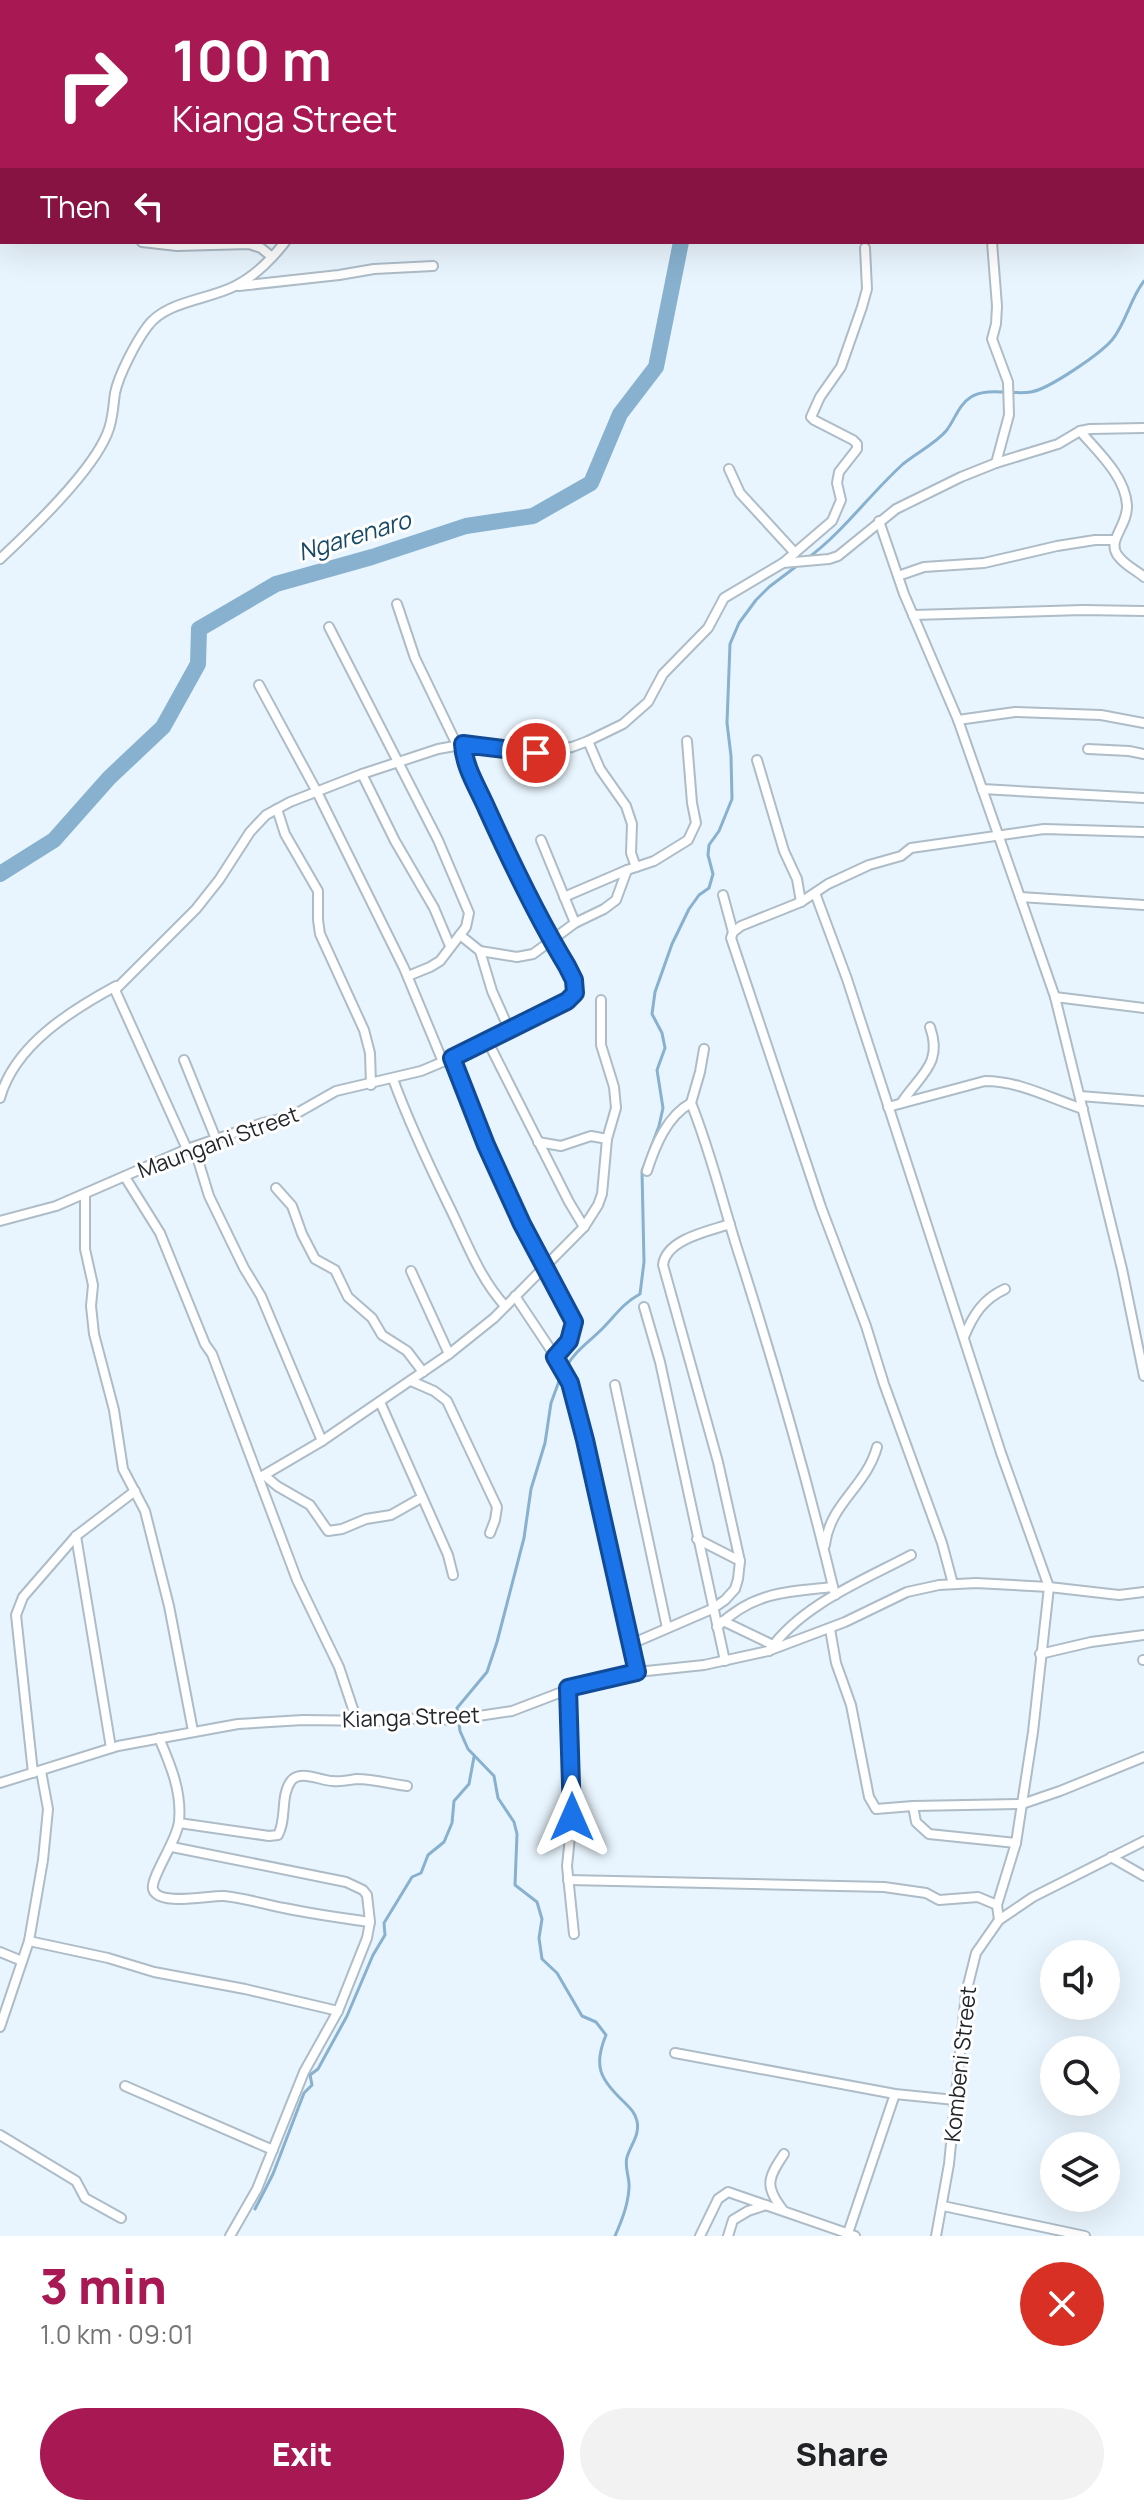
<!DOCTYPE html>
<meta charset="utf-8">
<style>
body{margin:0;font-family:Manrope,sans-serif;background:#f2f2f2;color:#202124;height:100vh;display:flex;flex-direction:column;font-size:30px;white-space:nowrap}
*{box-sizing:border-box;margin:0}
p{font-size:26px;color:#757577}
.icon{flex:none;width:44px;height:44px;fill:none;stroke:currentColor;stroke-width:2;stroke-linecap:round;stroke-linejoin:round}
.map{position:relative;height:2236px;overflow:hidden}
.sheet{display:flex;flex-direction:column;background:#fff;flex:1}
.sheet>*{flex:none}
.banner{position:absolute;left:0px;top:0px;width:1144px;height:244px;box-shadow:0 8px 32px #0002;background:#a81853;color:#fff;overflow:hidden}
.fabs{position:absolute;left:1040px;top:1940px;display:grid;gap:16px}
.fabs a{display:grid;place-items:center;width:80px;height:80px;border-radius:50%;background:#fff;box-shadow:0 8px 32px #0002;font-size:40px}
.pin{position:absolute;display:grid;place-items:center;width:68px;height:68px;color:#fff;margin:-34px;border:4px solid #fff;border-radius:50%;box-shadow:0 2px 8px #0007}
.me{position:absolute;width:88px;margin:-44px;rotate:0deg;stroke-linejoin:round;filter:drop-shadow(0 0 6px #0008)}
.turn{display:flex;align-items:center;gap:28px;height:168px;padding:0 40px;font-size:36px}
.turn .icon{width:104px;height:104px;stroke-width:2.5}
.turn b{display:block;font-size:56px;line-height:68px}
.then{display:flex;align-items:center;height:76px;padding:0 40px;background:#0003;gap:16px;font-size:30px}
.round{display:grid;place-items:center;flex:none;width:84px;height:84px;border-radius:42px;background:#f2f2f2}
.head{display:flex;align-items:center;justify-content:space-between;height:136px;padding:0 40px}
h1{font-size:48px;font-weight:800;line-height:60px;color:#a81853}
.primary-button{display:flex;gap:16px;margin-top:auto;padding:16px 40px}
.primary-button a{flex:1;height:92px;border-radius:48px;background:#a81853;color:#fff;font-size:32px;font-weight:800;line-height:92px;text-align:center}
.primary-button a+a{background:#f2f2f2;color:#202124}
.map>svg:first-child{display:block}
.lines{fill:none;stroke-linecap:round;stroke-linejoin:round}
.stream{stroke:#87b1ce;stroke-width:3}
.river{stroke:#87b1ce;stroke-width:16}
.street-casing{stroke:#adbcc7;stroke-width:12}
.street{stroke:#fff;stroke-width:8}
.route-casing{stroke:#114b97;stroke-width:20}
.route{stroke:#1a73e8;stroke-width:14}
.labels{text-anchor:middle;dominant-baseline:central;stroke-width:6;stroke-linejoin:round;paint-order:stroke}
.street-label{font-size:22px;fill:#22272b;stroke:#fff}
.water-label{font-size:24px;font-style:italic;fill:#184a68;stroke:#fff}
</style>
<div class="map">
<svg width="1144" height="2236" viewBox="0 0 1144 2236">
<rect width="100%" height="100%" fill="#e9f5fe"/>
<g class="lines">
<g class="stream">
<path d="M808 558C844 531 869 495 903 464 916 453 935 444 946 431 955 420 958 405 971 397 987 387 1013 395 1031 392 1049 389 1100 354 1112 340 1126 323 1130 299 1144 281"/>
<path d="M566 1367C575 1351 589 1342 602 1329 615 1316 623 1303 640 1294L644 1262 642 1171 659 1126 663 1108 657 1070 665 1048 662 1033 652 1014 655 992 672 944 689 909 699 895 709 888 713 874 708 855 709 845 719 831 732 799 731 756 727 723 730 644 739 623 756 600 769 587 798 565"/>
<path d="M562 1373 551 1403 545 1443 531 1489 524 1538 497 1642 487 1672 457 1708 460 1731 468 1749 494 1776 498 1798 514 1822 517 1834 515 1885 537 1902 542 1919 539 1938 542 1959 557 1973 582 2016 596 2022 606 2035C593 2066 600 2079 623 2101 629 2107 635 2112 637 2121 640 2135 631 2144 627 2157 624 2167 630 2178 629 2188 628 2205 622 2220 615 2236"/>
<path d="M255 2209 273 2174 304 2093 312 2085 310 2075 318 2069 347 2016 373 1955 385 1935 384 1923 412 1877 421 1873 428 1855 444 1842 452 1823 454 1801 469 1784 474 1757"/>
</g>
<g class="river">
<path d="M1142 36 1144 35"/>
<path d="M0 874 54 840 109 778 163 727 198 664 199 629 276 584 372 557 466 526 533 516 591 483 620 414 656 367 681 242"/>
</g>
<defs>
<g id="street">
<path d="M321 0V2"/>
<path d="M367 0 393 2"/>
<path d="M18 2V0"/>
<path d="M108 2V0"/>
<path d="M217 2V0"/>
<path d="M265 2V0"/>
<path d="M565 2V0"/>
<path d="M0 59 2 54"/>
<path d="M0 226H2"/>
<path d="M142 242 177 246 249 244 261 248 272 257"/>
<path d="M992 242 997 306 996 324 992 339 1008 382 1009 415 996 463"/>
<path d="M239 286 339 275 374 269 433 266"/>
<path d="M1080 431C1098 452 1125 476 1127 505 1128 527 1105 541 1119 557 1126 566 1136 570 1144 577"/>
<path d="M729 469 740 493 795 553"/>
<path d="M879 521 904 594 958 720 1055 997 1122 1269 1144 1376"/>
<path d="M0 559C31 530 91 473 107 434 113 421 113 407 115 393 119 374 136 342 147 327 165 301 208 300 235 286 255 276 271 260 285 242"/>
<path d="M783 563 832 521 841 500 837 483 839 472 857 449V444L853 440 814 420 811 417 820 397 841 367 862 307 867 289 865 248"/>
<path d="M898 576 924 567 984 563 1057 546 1095 540H1114"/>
<path d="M397 604 415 658 457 745"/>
<path d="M913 615 1083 610 1144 611"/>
<path d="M329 627 438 840 469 913 466 927 440 961 430 967 408 976"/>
<path d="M259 685 317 792 404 968 443 1062"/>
<path d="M958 720 1015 712 1101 715 1144 723"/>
<path d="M588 741 600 769 626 806 632 824 631 853 636 867"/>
<path d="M1088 749 1129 751 1144 754"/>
<path d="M757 760 784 851 797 879 801 902"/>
<path d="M362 774 395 841 434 908 450 946"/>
<path d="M982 789 1144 798"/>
<path d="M277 809 285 834 318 891V920L320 934 364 1030 370 1053 371 1085"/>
<path d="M541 840 575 923"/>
<path d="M815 893 847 979 1001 1453 1049 1587 1033 1732 1016 1843 997 1905 999 1920"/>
<path d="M723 895 733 932"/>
<path d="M564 897 627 870 654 861 688 840 696 823 692 803 687 741"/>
<path d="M1020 897 1144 905"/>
<path d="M460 935 480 951 492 991 509 1029"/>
<path d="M480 951 517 957 533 954 575 923 604 909 616 900 627 870"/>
<path d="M1055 997 1144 1008"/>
<path d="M487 1040 569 1202 584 1227"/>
<path d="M452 1058 486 1145 522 1224 574 1322 569 1341 555 1357"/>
<path d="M184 1060 216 1139"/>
<path d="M393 1079C409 1123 428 1163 448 1204 466 1240 478 1276 505 1306"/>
<path d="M1080 1096 1144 1101"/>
<path d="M0 1098C15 1045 70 1011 116 986"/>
<path d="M902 1102C921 1074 943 1063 930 1027"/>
<path d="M691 1103C710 1150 722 1200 737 1248 774 1363 807 1478 835 1595"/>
<path d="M888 1107 985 1081C1019 1081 1050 1098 1083 1109"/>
<path d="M538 1142 561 1146 591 1136 607 1139"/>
<path d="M194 1147 209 1196 244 1268 261 1296 322 1441"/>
<path d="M187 1149 115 990 196 909 219 880 250 832 266 815 290 802 362 774 438 749 466 744 536 753 572 747 588 741 623 724 648 702 663 674 708 628 724 598 783 563 829 559 838 556 896 509 961 477 996 463 1058 444 1080 431 1090 429 1144 428"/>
<path d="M647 1171C655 1146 667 1116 691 1103L700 1072 704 1049"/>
<path d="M125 1177 160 1233 205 1344 212 1354 297 1580 339 1667 357 1721"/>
<path d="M276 1188 292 1206 302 1234 315 1259 335 1270 348 1297 372 1318 382 1335 407 1351 423 1372"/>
<path d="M85 1194V1249L93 1285 91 1306 94 1334 114 1410 123 1469 145 1511 169 1606 193 1731"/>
<path d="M0 1221 56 1206 187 1149 263 1123 292 1116 336 1091 421 1071 452 1058 571 998 575 993 574 980 514 869 467 765 463 744"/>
<path d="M411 1271 449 1354"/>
<path d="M515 1296 561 1365 570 1383 597 1489 637 1672"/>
<path d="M644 1307 660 1362 725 1661"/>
<path d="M964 1337C973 1315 983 1299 1005 1289"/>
<path d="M411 1381 434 1391 447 1401 497 1507 495 1520 490 1533"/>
<path d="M615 1385 667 1628"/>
<path d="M380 1402 448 1555 453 1575"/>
<path d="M264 1475 277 1486 310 1505 328 1531 342 1529 366 1519 391 1515 421 1498"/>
<path d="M259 1478 322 1441 449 1354 494 1318 584 1227 598 1205 602 1194 607 1139 616 1108 614 1087 601 1045V1000"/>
<path d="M76 1536 111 1748"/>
<path d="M697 1539 740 1561"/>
<path d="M825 1545C830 1503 866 1487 877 1447"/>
<path d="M953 1584 942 1543 884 1384 866 1326 821 1207 731 938 733 932 741 926 801 902 828 884 869 865 901 856 911 848 1044 829 1144 832"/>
<path d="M723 1621 773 1645"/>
<path d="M717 1627C753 1592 785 1592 833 1587"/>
<path d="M830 1629 836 1663 851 1705 869 1797 876 1809 913 1806 1022 1804 1060 1791 1144 1757"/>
<path d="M631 1644 712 1609 725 1600 735 1589 738 1579 740 1561 718 1462 663 1265C666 1239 709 1231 730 1224"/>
<path d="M769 1651C801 1605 862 1581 911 1555"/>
<path d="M1040 1654 1091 1642 1144 1635"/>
<path d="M1143 1660H1144"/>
<path d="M568 1688 572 1817 567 1866 574 1934"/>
<path d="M159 1738C170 1764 182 1791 179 1821 178 1839 150 1878 153 1889 158 1907 209 1895 224 1896 244 1898 264 1904 284 1908 313 1914 341 1918 370 1922"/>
<path d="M33 1773 16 1615 23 1597 76 1536 135 1491"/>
<path d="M0 1783 118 1746 238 1724 303 1720 376 1721 426 1718 452 1720 512 1711 588 1682 637 1672 704 1665 768 1651 845 1622 907 1592 939 1585 976 1583 1049 1587 1119 1595 1144 1592"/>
<path d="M913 1806 916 1822 929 1834 1016 1843"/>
<path d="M179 1823 269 1836 278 1835C287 1819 280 1796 291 1781 300 1769 321 1781 333 1781 341 1782 349 1780 357 1779 373 1779 391 1784 407 1786"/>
<path d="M172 1847 346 1882 363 1890 367 1895 370 1922 367 1938 338 2011 304 2072 257 2189 230 2236"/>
<path d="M1111 1857 1144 1876"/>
<path d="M568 1880 884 1887 926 1893 939 1900 978 1897 997 1905"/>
<path d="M29 1941 108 1958 154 1972 245 1989 338 2011"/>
<path d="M0 1952 22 1961"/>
<path d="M0 2027 29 1941 43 1860 48 1809 41 1771"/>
<path d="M675 2053 895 2094 955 2100"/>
<path d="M125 2086 273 2150"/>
<path d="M0 2135 76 2181 85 2198 121 2218"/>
<path d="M943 2206 1085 2236"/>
<path d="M783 2210C764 2186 768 2178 784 2154"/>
<path d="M848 2233 895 2094"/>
<path d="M700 2236 718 2199 728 2192 855 2236"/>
<path d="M728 2236 733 2220 748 2211 766 2205"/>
<path d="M936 2236 949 2164 966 1993 976 1953 999 1920 1033 1897 1144 1841"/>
</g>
</defs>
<use href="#street" class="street-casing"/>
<use href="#street" class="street"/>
</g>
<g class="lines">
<defs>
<path id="route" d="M536 753 463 744C464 767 478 788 487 809 511 862 536 915 567 966L574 980 575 993 567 1001 452 1058 486 1145 522 1224 574 1322 569 1341 555 1357 570 1383 585 1440 637 1672 568 1688 572 1817"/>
</defs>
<use href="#route" class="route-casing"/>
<use href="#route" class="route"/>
</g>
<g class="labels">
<g class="street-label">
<text transform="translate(218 1142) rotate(-20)">Maungani Street</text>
<text transform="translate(411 1717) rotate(-2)">Kianga Street</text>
<text transform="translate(960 2064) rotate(-84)">Kombeni Street</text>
</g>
<g class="water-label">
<text transform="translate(354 535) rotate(-17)">Ngarenaro</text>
</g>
</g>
</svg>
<div class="fabs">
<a><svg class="icon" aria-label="sound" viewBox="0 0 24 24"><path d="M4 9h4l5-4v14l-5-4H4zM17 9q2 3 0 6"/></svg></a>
<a><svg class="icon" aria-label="search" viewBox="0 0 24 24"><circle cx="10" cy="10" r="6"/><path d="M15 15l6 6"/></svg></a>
<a><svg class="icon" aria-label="layers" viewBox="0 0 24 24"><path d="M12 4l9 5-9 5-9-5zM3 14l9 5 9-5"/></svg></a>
</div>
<div class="pin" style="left:536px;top:753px;background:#d93025"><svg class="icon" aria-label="arrive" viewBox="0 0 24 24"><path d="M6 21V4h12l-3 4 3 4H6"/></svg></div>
<svg class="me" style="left:572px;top:1817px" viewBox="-20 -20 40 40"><path d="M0-17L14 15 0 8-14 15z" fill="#1a73e8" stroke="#fff" stroke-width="4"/></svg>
<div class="banner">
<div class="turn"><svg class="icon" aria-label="right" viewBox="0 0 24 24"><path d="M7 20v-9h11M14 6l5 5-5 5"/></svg><div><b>100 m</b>Kianga Street</div></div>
<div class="then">Then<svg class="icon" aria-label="left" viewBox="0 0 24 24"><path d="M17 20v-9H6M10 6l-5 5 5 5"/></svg></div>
</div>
</div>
<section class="sheet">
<div class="head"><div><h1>3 min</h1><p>1.0 km · 09:01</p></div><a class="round" style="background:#d93025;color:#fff"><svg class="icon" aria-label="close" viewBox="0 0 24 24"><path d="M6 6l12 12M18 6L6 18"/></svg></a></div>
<div class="primary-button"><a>Exit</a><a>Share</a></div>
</section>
